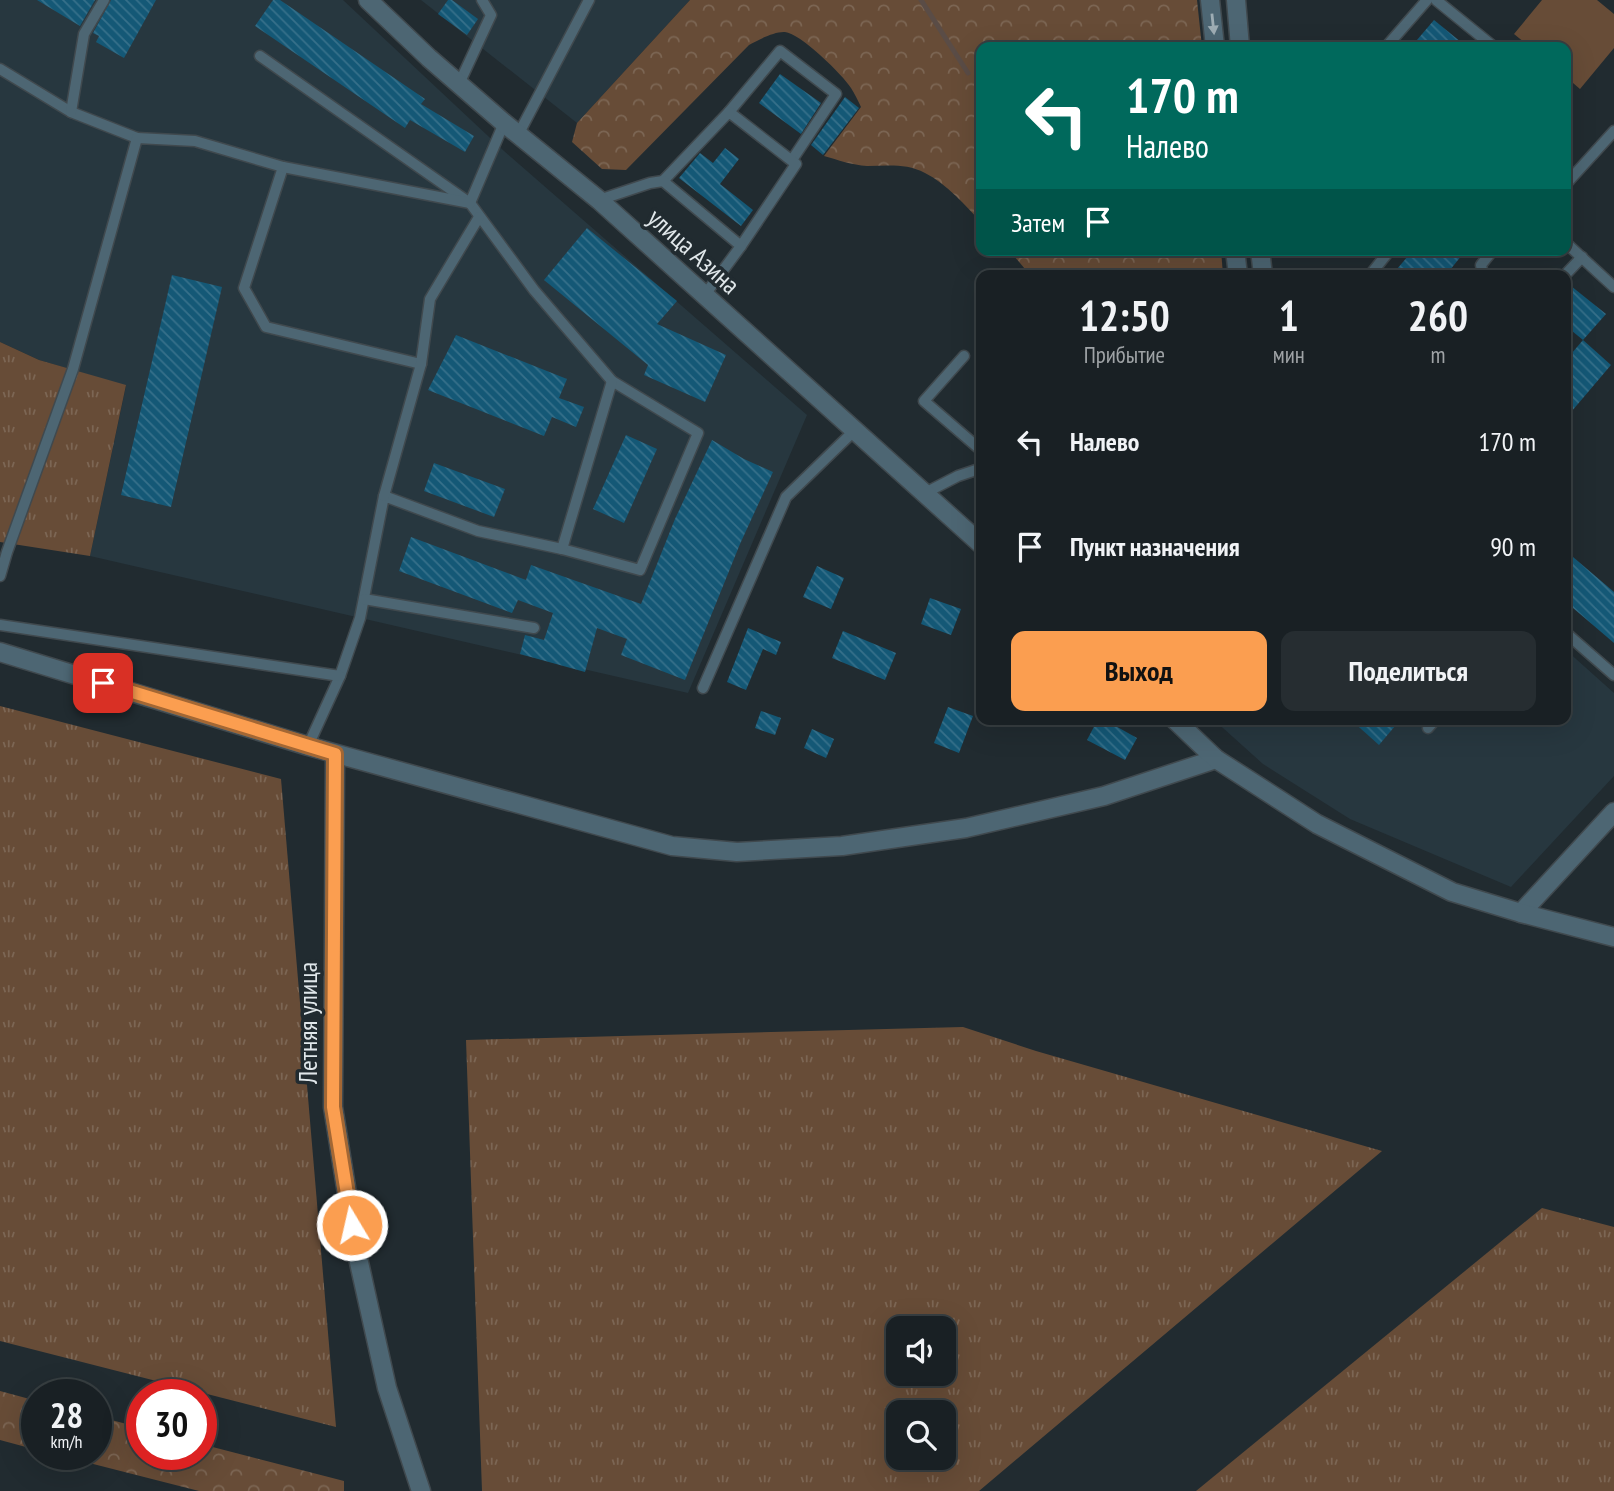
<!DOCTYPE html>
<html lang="ru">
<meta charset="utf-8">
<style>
body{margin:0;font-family:"PT Sans Narrow",sans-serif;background:#262d31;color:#f1f3f6;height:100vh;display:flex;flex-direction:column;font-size:26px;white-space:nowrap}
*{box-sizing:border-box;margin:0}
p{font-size:23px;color:#9fa3a6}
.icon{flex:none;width:38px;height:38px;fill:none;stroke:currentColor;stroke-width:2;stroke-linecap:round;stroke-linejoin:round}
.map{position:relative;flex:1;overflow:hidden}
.panel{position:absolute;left:976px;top:270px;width:595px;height:455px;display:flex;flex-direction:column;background:#192024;border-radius:14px;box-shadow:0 7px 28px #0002,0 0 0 2px #373e41}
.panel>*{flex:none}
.banner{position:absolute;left:976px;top:42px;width:595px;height:214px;border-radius:14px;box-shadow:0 7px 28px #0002,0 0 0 2px #373e41;background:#00695c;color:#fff;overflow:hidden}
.buttons{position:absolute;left:886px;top:1316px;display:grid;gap:14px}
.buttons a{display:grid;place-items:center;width:70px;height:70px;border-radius:14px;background:#192024;box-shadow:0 7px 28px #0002,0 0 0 2px #373e41;font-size:35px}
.speed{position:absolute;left:21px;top:1379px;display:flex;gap:14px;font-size:35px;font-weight:700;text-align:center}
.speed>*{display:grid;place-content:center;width:91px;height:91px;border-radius:50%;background:#192024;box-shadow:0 7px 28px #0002,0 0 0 2px #373e41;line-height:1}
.speed small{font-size:18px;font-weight:400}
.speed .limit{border:10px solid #d22;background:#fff;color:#111}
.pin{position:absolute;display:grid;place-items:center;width:60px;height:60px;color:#fff;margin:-30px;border-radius:14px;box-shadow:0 4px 10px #0006}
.me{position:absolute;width:77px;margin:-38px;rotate:351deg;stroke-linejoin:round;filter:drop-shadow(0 0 5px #0008)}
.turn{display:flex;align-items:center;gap:24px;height:147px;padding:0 35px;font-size:32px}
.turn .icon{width:91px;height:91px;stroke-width:2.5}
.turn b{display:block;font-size:49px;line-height:60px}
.then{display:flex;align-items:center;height:66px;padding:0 35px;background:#0003;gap:14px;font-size:26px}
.eta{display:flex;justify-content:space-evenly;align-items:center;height:119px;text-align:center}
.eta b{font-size:42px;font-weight:600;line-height:49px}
.primary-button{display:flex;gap:14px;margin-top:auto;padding:14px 35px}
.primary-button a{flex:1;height:80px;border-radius:14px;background:#fb9e50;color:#111;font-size:28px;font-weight:600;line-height:80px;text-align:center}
.primary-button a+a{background:#262d31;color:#f1f3f6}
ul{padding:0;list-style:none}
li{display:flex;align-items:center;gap:21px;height:105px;padding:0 35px}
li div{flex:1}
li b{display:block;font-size:26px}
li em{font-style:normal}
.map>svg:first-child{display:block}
.built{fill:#27373f}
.grass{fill:url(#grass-tufts);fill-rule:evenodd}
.forest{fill:url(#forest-crowns)}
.green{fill:#674c37}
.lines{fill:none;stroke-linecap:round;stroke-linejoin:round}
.stream{stroke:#5a4c46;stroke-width:5}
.building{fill:url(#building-back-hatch)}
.service-casing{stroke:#40494e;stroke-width:13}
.minor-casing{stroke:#40494e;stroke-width:21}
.tertiary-casing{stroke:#40494e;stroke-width:21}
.service{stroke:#4d6673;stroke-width:10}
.minor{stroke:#4d6673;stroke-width:18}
.tertiary{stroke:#4d6673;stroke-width:18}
.oneway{fill:#9eadb4}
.route-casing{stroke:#a36734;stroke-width:18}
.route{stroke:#fb9e50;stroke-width:12}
.labels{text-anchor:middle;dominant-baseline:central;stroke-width:7;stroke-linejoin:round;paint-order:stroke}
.street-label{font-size:26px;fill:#e0e7ea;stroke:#212b30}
</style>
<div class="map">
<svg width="1614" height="1491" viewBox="0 0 1614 1491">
<defs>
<pattern id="grass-tufts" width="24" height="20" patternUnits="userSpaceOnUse" patternTransform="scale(1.75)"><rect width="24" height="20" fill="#674c37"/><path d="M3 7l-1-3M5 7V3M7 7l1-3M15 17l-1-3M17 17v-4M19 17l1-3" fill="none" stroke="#7c6654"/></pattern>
<pattern id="forest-crowns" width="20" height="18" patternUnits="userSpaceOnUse" patternTransform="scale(1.75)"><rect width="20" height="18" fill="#674c37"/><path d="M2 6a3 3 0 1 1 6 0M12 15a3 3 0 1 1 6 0" fill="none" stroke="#7c6654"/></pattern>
<pattern id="building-back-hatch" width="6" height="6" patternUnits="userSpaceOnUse" patternTransform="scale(1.75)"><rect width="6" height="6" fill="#145876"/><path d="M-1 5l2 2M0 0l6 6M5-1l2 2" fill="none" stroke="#36708a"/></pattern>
</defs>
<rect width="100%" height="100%" fill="#212b30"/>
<g class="built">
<path d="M0 0H343L504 151 807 415 688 693 90 556 126 386 39 360 0 342Z"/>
<path d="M421 0H690L577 123Z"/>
<path d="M1566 650 1614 693V776L1511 887 1350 819 1263 764 1213 719H1566Z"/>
</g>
<g class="grass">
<path d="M0 342 39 360 126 385 90 556 0 542Z"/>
<path d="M0 706 281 779 336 1427 0 1341Z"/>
<path d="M963 1027 1036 1051 1382 1151 979 1491H482L466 1040ZM943 1328V1374H898V1328ZM943 1412V1458H898V1412Z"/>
<path d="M1542 1208 1614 1227V1491H1196Z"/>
</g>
<g class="forest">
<path d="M690 0H1197L1202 47H982V223C965 205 947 184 925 173 906 163 887 166 867 166 852 165 838 160 824 156L861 107C858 101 855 94 851 88 843 75 800 33 785 32 775 31 758 40 749 45L626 170 602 169 572 142 577 123Z"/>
<path d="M1009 250H1221L1223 275H1030Z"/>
<path d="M0 1391 37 1401V1450L0 1440Z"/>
<path d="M96 1416 142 1428V1454H201V1444L344 1481V1491H199L54 1454H96Z"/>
</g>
<path class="green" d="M1542 0H1597L1614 14V48L1580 89 1566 77V47H1530L1514 34Z"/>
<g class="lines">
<path class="stream" d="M921 0 968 73"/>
</g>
<g class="building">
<path d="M37 0H95L80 26Z"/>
<path d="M111 0H156L124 58 96 42 99 36 93 33Z"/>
<path d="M273 0H280L425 99 421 104 474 136 465 152 410 120 405 128 255 26Z"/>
<path d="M448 0H452L478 19 467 35 438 14Z"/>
<path d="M1434 20 1467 47H1411Z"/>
<path d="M780 74 821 103 801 134 759 103Z"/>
<path d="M845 97 859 108 823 155 811 145Z"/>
<path d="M725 148 739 159 720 184 753 210 741 226 679 178 700 153 713 163Z"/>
<path d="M587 228 677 301 657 324 726 355 705 402 644 375 648 365 544 280Z"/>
<path d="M1413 250H1466L1446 275H1392Z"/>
<path d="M172 275 222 287 171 507 121 495Z"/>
<path d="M1566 282 1606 314 1583 340 1566 326Z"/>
<path d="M456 335 567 379 559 398 584 407 576 427 552 417 544 436 428 390Z"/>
<path d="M1583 340 1611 365 1566 418V360Z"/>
<path d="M626 435 657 449 624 523 593 509Z"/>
<path d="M712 440 744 459 773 472 740 544 685 680 621 655 627 639 597 628 585 672 520 654 525 635 544 640 553 613 518 600 512 613 399 571 411 537 526 580 531 565 641 604 675 519Z"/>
<path d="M434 463 505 489 494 517 424 491Z"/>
<path d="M1566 551 1614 592V643L1566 602Z"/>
<path d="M817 566 844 578 831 609 803 597Z"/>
<path d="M930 598 961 609 951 635 921 624Z"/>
<path d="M748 628 781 642 776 655 763 649 746 690 727 682Z"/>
<path d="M843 631 896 653 885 680 832 658Z"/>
<path d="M948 707 973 716 959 753 934 743Z"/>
<path d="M761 711 781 718 775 735 755 728Z"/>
<path d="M1098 719H1103L1137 738 1125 760 1087 740Z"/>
<path d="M1350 719H1401L1379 745Z"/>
<path d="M812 729 834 739 826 758 804 748Z"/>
</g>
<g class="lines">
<defs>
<g id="service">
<path d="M1436 0 1494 47"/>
<path d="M1386 47 1427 0"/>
<path d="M260 56 470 203 534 290 612 381 698 433 640 570 562 549 478 531 384 496 360 618 340 676 308 746"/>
<path d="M0 69 71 112 137 138"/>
<path d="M459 84 491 15 482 0"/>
<path d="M71 112 84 34 104 0"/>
<path d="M729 112 780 51 836 94 792 160"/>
<path d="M518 135 589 0"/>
<path d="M283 167 244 288 266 327 421 364"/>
<path d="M663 181 729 112 796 164 741 246"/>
<path d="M1566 184 1614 131"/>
<path d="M599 200 650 183 663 181 741 246 704 296"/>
<path d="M1566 243 1614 287"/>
<path d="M1370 275 1390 250"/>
<path d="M1483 275 1481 265 1493 250"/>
<path d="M1565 275 1582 257"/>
<path d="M964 356 924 401 982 451"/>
<path d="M925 493 958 476 982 468"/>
<path d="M384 496 421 364 430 299 479 217"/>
<path d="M562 549 612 381"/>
<path d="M0 576 7 552 73 369 137 138 195 141 283 167 470 203 504 123"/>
<path d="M364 599 534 628"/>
<path d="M0 625 340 676"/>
<path d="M1566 633 1614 675"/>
<path d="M703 688 786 497 855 430"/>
<path d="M1428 728 1436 719"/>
</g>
<g id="minor">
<path d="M1210 0 1215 47"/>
<path d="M1236 0 1240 47"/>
<path d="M1235 250 1238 275"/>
<path d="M1260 250 1263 275"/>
<path d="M0 652 308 746 672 846 737 852 842 846 966 828 1104 796 1216 759"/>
<path d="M335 754 333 1107 356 1249 387 1388 421 1491"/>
<path d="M1521 913 1614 812"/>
</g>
<g id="tertiary">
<path d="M368 0 429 58 504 123 599 200 982 545"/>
<path d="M1174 719 1216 759 1317 824 1452 892 1521 913 1614 937"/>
</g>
</defs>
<use href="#service" class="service-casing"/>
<use href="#minor" class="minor-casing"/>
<use href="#tertiary" class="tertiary-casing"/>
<use href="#service" class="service"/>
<use href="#minor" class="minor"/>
<use href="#tertiary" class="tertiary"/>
</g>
<defs><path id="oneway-solid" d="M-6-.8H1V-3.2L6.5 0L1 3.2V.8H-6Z" transform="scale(1.75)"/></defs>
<use class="oneway" href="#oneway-solid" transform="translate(1213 24) rotate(84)"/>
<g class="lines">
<defs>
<path id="route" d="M103 683 335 754 333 1107 352 1225"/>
</defs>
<use href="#route" class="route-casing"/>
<use href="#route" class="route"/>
</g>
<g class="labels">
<g class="street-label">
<text transform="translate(694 251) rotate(42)">улица Азина</text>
<text transform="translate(307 1023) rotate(-90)">Летняя улица</text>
</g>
</g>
</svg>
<div class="buttons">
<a><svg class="icon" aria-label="sound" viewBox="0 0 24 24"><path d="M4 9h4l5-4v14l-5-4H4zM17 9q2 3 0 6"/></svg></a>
<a><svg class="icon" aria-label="search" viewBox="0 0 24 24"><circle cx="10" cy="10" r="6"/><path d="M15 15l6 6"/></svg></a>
</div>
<div class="speed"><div>28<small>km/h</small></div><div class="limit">30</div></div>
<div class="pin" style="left:103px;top:683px;background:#d93025"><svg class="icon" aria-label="arrive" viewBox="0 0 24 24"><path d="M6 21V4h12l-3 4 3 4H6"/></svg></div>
<svg class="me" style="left:352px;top:1225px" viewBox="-20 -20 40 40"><circle r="17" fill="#fb9e50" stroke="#fff" stroke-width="3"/><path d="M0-11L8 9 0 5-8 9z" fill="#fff"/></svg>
<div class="banner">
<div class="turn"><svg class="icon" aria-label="left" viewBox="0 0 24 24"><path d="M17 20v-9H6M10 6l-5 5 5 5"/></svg><div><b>170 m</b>Налево</div></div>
<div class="then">Затем<svg class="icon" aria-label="arrive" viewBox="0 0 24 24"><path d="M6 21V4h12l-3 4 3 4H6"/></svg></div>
</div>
<section class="panel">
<div class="eta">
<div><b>12:50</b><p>Прибытие</p></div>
<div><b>1</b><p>мин</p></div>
<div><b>260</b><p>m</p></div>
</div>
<ul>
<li><svg class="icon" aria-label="left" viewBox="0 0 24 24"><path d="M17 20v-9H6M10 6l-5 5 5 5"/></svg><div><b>Налево</b></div><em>170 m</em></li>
<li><svg class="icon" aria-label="arrive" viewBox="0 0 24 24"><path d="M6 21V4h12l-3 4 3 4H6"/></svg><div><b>Пункт назначения</b></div><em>90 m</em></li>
</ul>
<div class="primary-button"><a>Выход</a><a>Поделиться</a></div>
</section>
</div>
